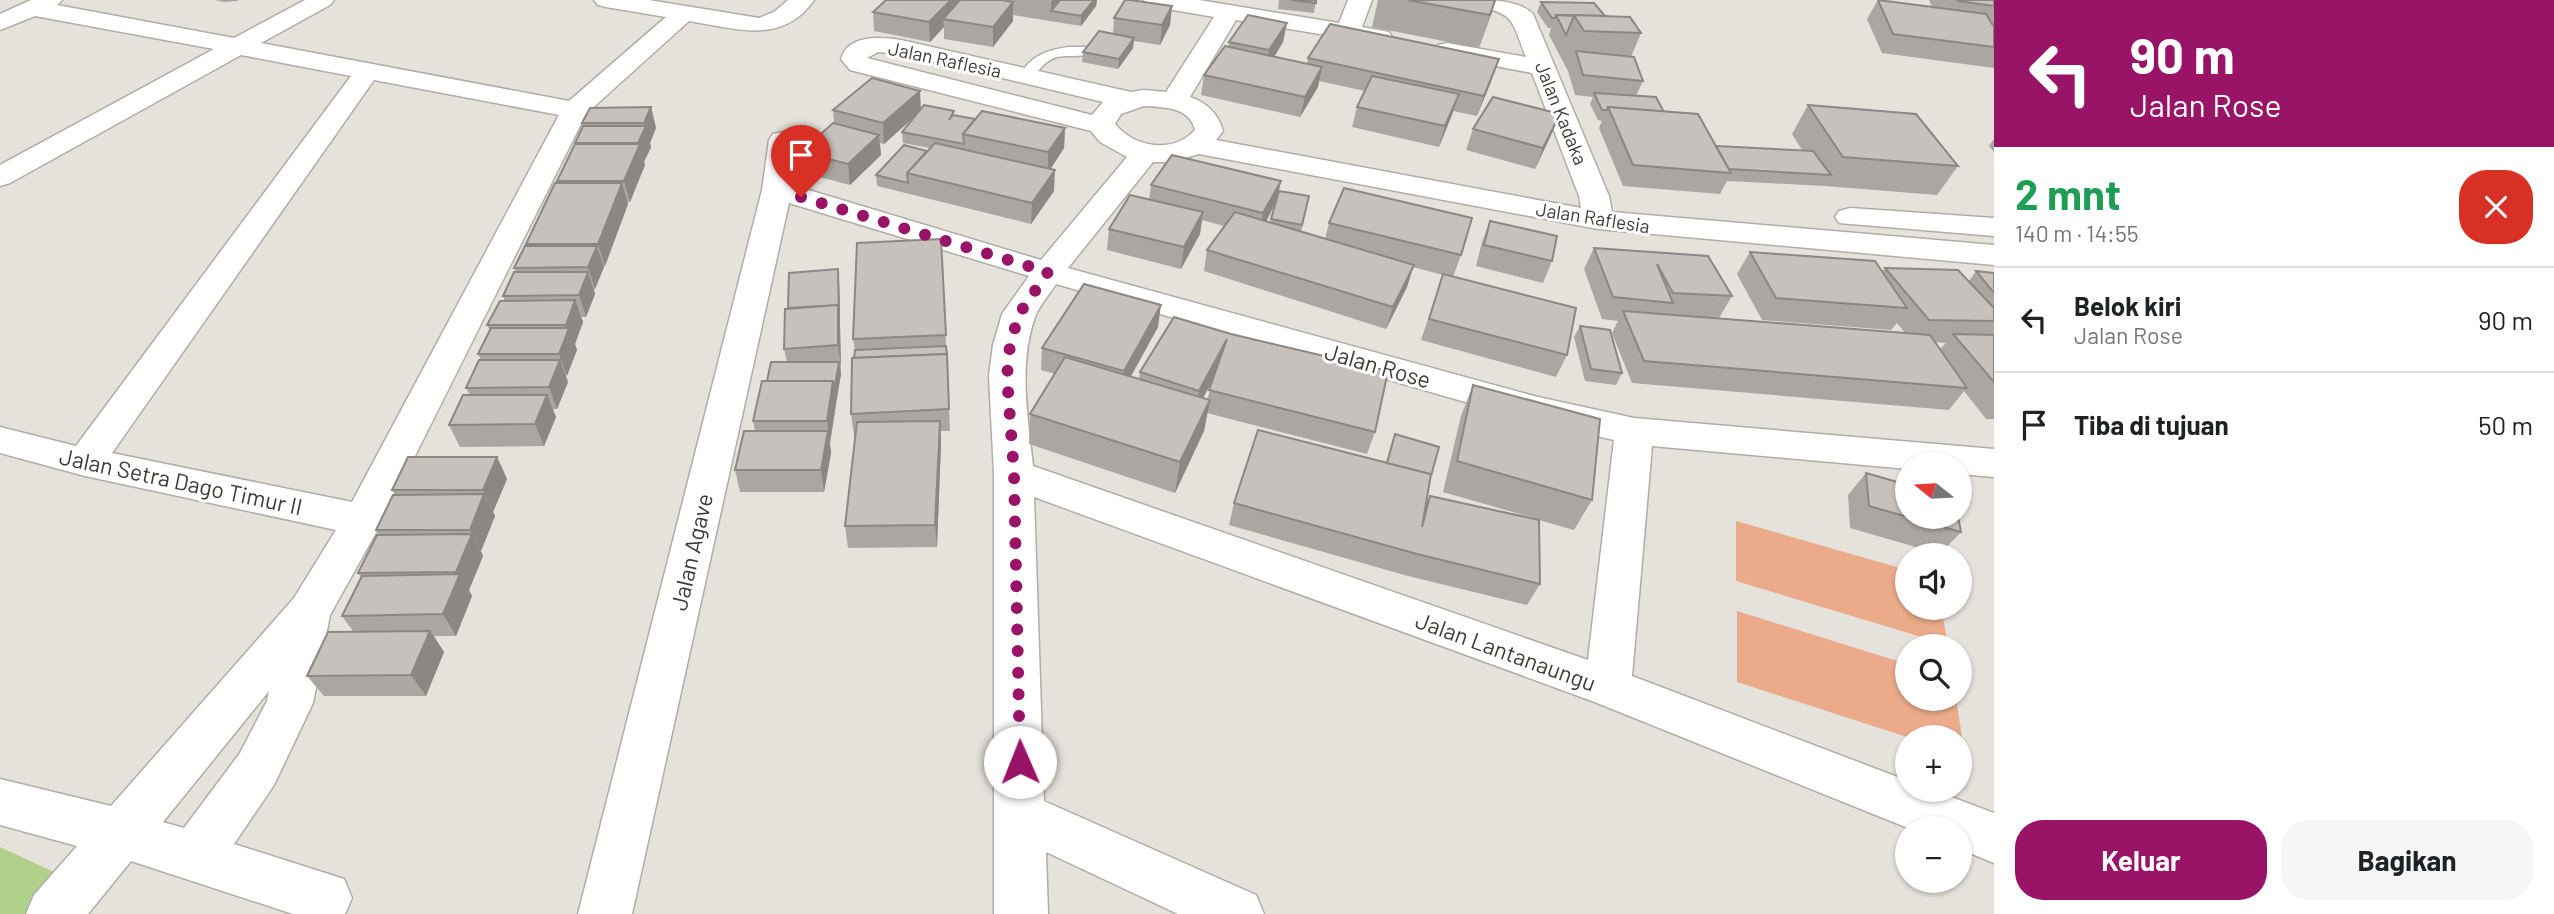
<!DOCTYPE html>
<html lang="id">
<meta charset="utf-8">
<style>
body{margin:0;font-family:Barlow,sans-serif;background:#f6f6f6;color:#202124;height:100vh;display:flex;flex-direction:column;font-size:26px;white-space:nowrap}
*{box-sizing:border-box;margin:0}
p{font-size:23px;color:#757577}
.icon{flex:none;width:38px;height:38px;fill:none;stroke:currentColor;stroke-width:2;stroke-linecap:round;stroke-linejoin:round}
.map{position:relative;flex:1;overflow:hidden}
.panel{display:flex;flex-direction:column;background:#fff;width:560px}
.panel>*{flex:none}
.banner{background:#991367;color:#fff;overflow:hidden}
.needle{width:46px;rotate:288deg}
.tools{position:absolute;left:1895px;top:452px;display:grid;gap:14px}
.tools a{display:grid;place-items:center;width:77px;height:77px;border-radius:50%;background:#fff;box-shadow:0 2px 5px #0004;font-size:35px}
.pin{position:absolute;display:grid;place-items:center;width:60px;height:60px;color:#fff;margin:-72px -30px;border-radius:50% 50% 50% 0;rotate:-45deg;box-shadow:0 0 7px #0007}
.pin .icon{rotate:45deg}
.me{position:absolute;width:77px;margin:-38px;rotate:359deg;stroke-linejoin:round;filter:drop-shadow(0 0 5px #0008)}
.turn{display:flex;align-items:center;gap:24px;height:147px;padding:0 21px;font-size:32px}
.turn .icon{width:91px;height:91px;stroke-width:2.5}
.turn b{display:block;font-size:49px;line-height:60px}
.round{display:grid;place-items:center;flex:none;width:74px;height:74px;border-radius:28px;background:#f6f6f6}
.overview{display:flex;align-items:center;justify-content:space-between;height:119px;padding:0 21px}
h1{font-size:42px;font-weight:700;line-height:52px;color:#1e9e55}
.button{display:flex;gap:14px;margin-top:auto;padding:14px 21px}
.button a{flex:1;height:80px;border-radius:28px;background:#991367;color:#fff;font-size:28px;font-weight:700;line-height:80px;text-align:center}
.button a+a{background:#f6f6f6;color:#202124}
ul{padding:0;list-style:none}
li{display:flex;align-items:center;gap:21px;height:105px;padding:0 21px;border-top:2px solid #e0e0e0}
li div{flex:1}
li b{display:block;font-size:26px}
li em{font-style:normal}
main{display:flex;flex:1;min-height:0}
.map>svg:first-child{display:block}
.green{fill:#ebab8a}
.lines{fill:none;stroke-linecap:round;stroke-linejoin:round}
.river{fill:#b1d18b;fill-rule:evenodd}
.service-casing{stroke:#afada6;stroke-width:3}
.minor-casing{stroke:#afada6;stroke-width:3}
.service{fill:#fff;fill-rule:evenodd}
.minor{fill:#fff;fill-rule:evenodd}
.wall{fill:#aaa6a2;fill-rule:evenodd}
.shaded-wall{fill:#8b8784}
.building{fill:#c6c1bc;stroke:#8b8784;stroke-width:2}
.route{stroke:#991367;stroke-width:12;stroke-dasharray:0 21.6}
.labels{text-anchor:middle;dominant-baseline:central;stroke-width:6;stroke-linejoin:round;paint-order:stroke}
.far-street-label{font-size:19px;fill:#3c3b38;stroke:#fff}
.street-label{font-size:23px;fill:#3c3b38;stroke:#fff}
</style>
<main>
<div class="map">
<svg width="1994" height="914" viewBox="0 0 1994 914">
<rect width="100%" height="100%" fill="#e5e2dc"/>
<g class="green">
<path d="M1736 521 1907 570 1908 607H1941L1948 645 1736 581Z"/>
<path d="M1737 611 1907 664 1908 698H1956L1965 756 1960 755V737H1907L1737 682Z"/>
</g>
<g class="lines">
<path class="river" d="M0 847 56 873 74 914H0Z"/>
<defs>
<path id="service" d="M1069 47H1088L1095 51C1085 59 1069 54 1057 57 1042 61 1038 76 1026 80L1019 76C1031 56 1046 50 1069 47Z"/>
<g id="minor">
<path d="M31 0H62L57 5 234 38 305 0H334L330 5 261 43 569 101 666 17 606 7 598 5 594 0H649L759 18 774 12 788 0H814C782 46 735 28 689 21L586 114 383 520 330 615 313 703 274 785 234 844 344 879 352 898 345 914H293L131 861 88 914H26L34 895 77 846 0 825V779L111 806 294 598 336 530 85 476 0 453V427L76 446 351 76 241 55 10 183 0 186V165L214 49 35 16 0 30V14ZM374 80 559 115 352 502 112 453ZM269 691 267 701 240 753 184 828 163 822Z"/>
<path d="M1144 0H1199L1339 23 1348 0H1372L1362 27 1389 32 1392 37 1389 42 1380 44 1236 20 1190 97C1207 103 1218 113 1223 131L1216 140 1581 208 1579 196 1532 73 1447 57 1438 55 1435 50 1438 45 1447 43 1526 57C1511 19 1516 15 1475 5L1471 0C1492 0 1519 0 1533 14L1609 196 1612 212 1994 245V265L1598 229 1199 154 1171 162H1153L1068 268 1538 397 1634 418 1994 449V477L1960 474V464H1908V469L1652 446 1632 676 1908 781V789H1930L1994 813V863L1960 849V828H1908L1592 701 1034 497 1044 801 1256 895 1264 914H1178L1046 852 1048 914H994V474L989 376 993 345 1002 314 1029 276 789 203 632 914H578L762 190 769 140 773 134 783 132 793 134 797 140 792 185 1041 260 1127 157 1100 142 1091 131 850 70 841 59C848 34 881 37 901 40L1131 92 1144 90 1166 92 1214 17 1156 7 1148 5ZM878 52 901 54 1103 102 1092 115 867 58ZM1144 106C1164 107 1190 107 1195 130 1173 154 1135 148 1115 124L1121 114ZM1056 284 1538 423 1614 440 1588 660 1033 466C1028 417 1018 365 1035 317 1039 306 1049 295 1056 284Z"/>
<path d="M1850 208 1994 218V236L1839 223 1835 217 1839 211Z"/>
</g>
</defs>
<use href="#service" class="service-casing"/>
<use href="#minor" class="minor-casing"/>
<use href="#service" class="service"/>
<use href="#minor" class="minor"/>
</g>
<g class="wall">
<path d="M215 0H239L237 1 224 2Z"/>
<path d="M886 0H1097L1096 6 1081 26 1013 15V21L993 47 944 39V27L930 42 874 31 873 12Z"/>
<path d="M1279 0H1316L1314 13 1278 9Z"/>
<path d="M1378 0H1496L1479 48 1372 27Z"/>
<path d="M1878 0 1932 7 1929 0H1994V68L1882 53 1867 19Z"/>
<path d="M1541 2 1605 16 1641 33 1631 57 1643 81 1636 96 1664 112 1716 146 1802 150 1792 134 1808 105 1958 166 1937 195 1825 186 1727 181 1720 194 1623 186 1599 128 1602 121 1598 120 1590 104 1593 97 1575 95 1568 71 1549 35 1551 28H1548L1537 12Z"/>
<path d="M1172 6 1170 25 1160 45 1134 41 1133 48 1118 69 1082 62 1083 52 1113 34 1114 18Z"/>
<path d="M1229 42H1283L1274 57 1307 64 1308 58 1492 79 1477 116 1453 111 1439 147 1352 127 1357 107 1365 91 1319 81 1318 87 1300 117 1201 95 1204 75 1228 47Z"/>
<path d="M651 107 656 128 650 143 651 147 644 162 645 165 630 202H628V204L605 266H603L604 267 595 289H594L595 294 586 317H581L583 322 575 344 577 350 566 376 568 382 557 409H553L556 417 544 446 460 447 449 425 470 395 466 388 481 360 478 354 490 331 487 325 505 301 503 296 516 272 514 268 558 183 557 181 575 145V143L583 126 582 123Z"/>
<path d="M921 109 975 119 1065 128 1064 148 1050 169 1054 191 1031 224 877 186 876 175 927 151 930 148 903 143 902 132 914 117 884 144 880 143 881 155 850 185 804 173 801 152 834 123 833 110Z"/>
<path d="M1560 114 1551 135 1535 169 1466 150 1473 129Z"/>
<path d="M1994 139V152L1989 146Z"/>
<path d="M1281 181 1279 191 1309 196 1301 232 1325 239 1329 223 1461 255 1453 277 1567 355 1556 377 1421 340 1443 275 1413 267 1407 287 1386 329 1204 271 1207 250 1224 226 1202 220 1200 234 1181 269 1107 250 1109 229 1149 200 1151 185ZM1275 204 1270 223 1266 222Z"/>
<path d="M1490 221 1552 261 1543 283 1476 266 1482 242Z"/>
<path d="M941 239 950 431H941V443L937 547 848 548 845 526 856 436H854L851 414 855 350 853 339Z"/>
<path d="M1594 248 1732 296 1719 318 1905 333 1897 323 1891 330 1762 320 1737 274 1750 252 1882 272 1885 268 1969 281 1976 271 1994 273V419H1986L1964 391 1949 410 1632 383 1612 333 1618 321 1602 319 1584 269ZM1936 342 1946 343 1940 349Z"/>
<path d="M839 281 841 374 830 443 831 453 824 492H740L735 470 755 431 753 421 767 381 787 362 784 349 788 308Z"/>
<path d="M1174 317 1375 432 1367 454 1207 413 1204 431 1175 493 1029 444 1030 414 1055 374 1041 370 1042 348 1158 327 1131 377 1139 379 1140 372ZM1213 380 1207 400 1203 398Z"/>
<path d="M1580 326 1622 373 1616 385 1585 381 1574 337Z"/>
<path d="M1473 385 1592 500 1574 530 1539 520 1540 584 1527 605 1408 576 1229 525 1234 503 1386 463 1395 434 1431 476 1425 507 1430 496 1537 519 1443 492 1461 416Z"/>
<path d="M497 457 507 479 493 512 495 516 481 551 483 556 469 590 472 596 456 636H434L444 652 426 696H324L307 676 353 631 342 616 361 577 358 573 379 535 376 530 395 495 392 490Z"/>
<path d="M1866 473 1961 532 1940 554 1850 528 1848 495Z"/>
</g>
<g class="shaded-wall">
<path d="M951 0H961L943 19 944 27 930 42 929 22Z"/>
<path d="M1053 0H1066L1051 11V2Z"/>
<path d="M1094 0H1097L1096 6 1081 26V16Z"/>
<path d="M1495 0H1496L1479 48Z"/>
<path d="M1013 2V21L993 47V27Z"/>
<path d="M1172 6 1170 25 1160 45 1162 25Z"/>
<path d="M1287 23 1283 42 1266 70 1269 50Z"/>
<path d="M1134 38 1133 48 1118 69 1119 59Z"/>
<path d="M1499 59 1492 79 1477 116 1484 96Z"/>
<path d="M1322 67 1318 87 1300 117 1305 97Z"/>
<path d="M920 91 921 111 884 144 883 123Z"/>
<path d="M1459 94 1452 115 1439 147 1445 126Z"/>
<path d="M651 107 656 128 650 143 651 147 644 162 645 165 630 202 624 181 639 146 638 143 645 127 644 123Z"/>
<path d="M1560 114 1551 135 1535 169 1543 148Z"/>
<path d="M1065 128 1064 148 1048 173V152Z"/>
<path d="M879 135 881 155 850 185 848 164Z"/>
<path d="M1055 170 1054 191 1031 224 1032 203Z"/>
<path d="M1281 181 1276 202 1259 235 1263 213Z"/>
<path d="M622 183 628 204 605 266 598 244Z"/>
<path d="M1203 212 1200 234 1181 269 1184 247Z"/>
<path d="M597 246 604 267 595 289 588 267Z"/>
<path d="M1414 265 1407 287 1386 329 1393 307Z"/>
<path d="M838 269 839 281 841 367 838 345Z"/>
<path d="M588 272 595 294 586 317 579 295Z"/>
<path d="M575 300 583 322 575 344 577 350 567 376 559 354 568 331 566 325Z"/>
<path d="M1161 305 1158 327 1121 393 1124 371Z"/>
<path d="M1227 339 1223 361 1195 413 1199 391Z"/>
<path d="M560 360 568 382 557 409 549 387Z"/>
<path d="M839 362 841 374 836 403 834 391Z"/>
<path d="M833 381 836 403 830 443 827 421Z"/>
<path d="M547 395 556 417 544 446 535 424Z"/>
<path d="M1210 400 1204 431 1175 493 1180 462Z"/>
<path d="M940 421 941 443 937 547 935 525Z"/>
<path d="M828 431 831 453 824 492 821 470Z"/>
<path d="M497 457 507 479 493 512 483 490Z"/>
<path d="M484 494 495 516 481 551 470 530Z"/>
<path d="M472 534 483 556 469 590 472 596 456 636 443 614 459 578 456 572Z"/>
<path d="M430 631 444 652 426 696 411 675Z"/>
</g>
<g class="building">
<path d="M886 0H951L929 22 873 12Z"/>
<path d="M960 0H1001L1013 2 993 27 943 19Z"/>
<path d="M1060 0H1094L1081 16 1051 11Z"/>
<path d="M1125 0H1130L1172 6 1162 25 1114 18Z"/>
<path d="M1291 0H1316V3Z"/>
<path d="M1408 0H1495L1490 15Z"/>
<path d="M1878 0 1986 14 1994 27V47L1893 34Z"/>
<path d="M1957 0H1994V6L1958 1Z"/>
<path d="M1541 2 1594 3 1605 16 1556 15 1555 18H1552Z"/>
<path d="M1248 15 1287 23 1269 50 1229 42Z"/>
<path d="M1556 15 1574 16 1566 35Z"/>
<path d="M1574 15 1630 17 1641 33 1584 31Z"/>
<path d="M1330 24 1499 59 1484 96 1308 58Z"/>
<path d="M1099 31 1134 38 1119 59 1083 52Z"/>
<path d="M1225 46 1322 67 1305 97 1204 75Z"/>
<path d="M1576 51 1634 57 1643 81 1583 75Z"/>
<path d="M1372 76 1459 94 1445 126 1357 107Z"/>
<path d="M872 78 920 91 883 123 833 110Z"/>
<path d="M1594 93 1656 97 1664 112 1608 107 1607 110H1602Z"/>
<path d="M1493 97 1560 114 1543 148 1473 129Z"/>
<path d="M924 105 954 111 949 120 953 115 975 119 963 134 964 144 902 132Z"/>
<path d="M1808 105 1916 114 1958 166 1843 157Z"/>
<path d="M651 107 644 123H582L590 108Z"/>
<path d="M1608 107 1698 114 1731 173 1633 165Z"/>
<path d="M982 111 1065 128 1048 152 963 134Z"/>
<path d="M833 123 879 135 848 164 801 152Z"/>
<path d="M583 126H646L638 143H575Z"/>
<path d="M935 143 1055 170 1032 203 907 173Z"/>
<path d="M575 144H640L624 181H557Z"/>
<path d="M904 145 927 151 907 173 908 183 876 175Z"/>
<path d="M1716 146 1813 151 1831 175 1729 169Z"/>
<path d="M1172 155 1281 181 1263 213 1151 185Z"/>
<path d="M555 183H622L598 244H526Z"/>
<path d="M1344 188 1472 218 1461 255 1329 223Z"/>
<path d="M1279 191 1309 196 1302 225 1271 219Z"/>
<path d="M1130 195 1203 212 1184 247 1109 229Z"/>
<path d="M1235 212 1414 265 1393 307 1207 250Z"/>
<path d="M1490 221 1557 236 1552 261 1484 245Z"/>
<path d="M941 239 946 335 853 339 857 243Z"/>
<path d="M525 246H597L588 267 514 268Z"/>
<path d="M1594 248 1708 256 1732 296 1673 293 1657 264 1673 303 1613 297Z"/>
<path d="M1750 252 1875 261 1907 308 1776 298Z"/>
<path d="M1885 268 1958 270 1994 308V321L1929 320Z"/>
<path d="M838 269 839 315 838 305 788 308 789 273Z"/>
<path d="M1976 271 1994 273V293Z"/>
<path d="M514 272H588L579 295 503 296Z"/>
<path d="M1443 274 1576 308 1567 355 1429 319Z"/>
<path d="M1084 284 1161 305 1124 371 1042 348Z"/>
<path d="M575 300 566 325H487L500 301Z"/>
<path d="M838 305V345L784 349 785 309Z"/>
<path d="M1623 311 1930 335 1967 388 1644 361Z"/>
<path d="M1174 317 1231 334 1388 371 1375 432 1209 390 1227 339 1199 391 1140 372Z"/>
<path d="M1580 326 1610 330 1622 373 1591 369Z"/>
<path d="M491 328H569L559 354H478Z"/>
<path d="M1953 334 1994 335V382Z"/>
<path d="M946 346 947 354 854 358 855 350Z"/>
<path d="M947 354 949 409 851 414 852 358Z"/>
<path d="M1065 357 1210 400 1180 462 1030 414Z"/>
<path d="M479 360H560L549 387 466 388Z"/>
<path d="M771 362H839L834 391 833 381H767Z"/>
<path d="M762 381H833L827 421H753Z"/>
<path d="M1473 385 1600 419 1592 500 1457 461Z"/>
<path d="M463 395H547L535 424 449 425Z"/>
<path d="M940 421 935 525 845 526 857 422Z"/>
<path d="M1258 430 1431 474 1422 527 1430 496 1539 520 1540 584 1417 554 1234 503Z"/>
<path d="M744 431H828L821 470H735Z"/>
<path d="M1395 434 1439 447 1431 476V474L1387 463Z"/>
<path d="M408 457H497L483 490H392Z"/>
<path d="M1866 473 1908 485V516H1958L1961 532 1869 506Z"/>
<path d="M484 494 470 530H376L393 495Z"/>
<path d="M472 534 456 572 358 573 377 535Z"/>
<path d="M460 574 443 614 342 616 362 576Z"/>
<path d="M430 631 411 675 307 676 328 632Z"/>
</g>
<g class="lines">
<path class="route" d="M801 197 1048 272 1019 314 1010 345 1007 376 1014 474 1020 762"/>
</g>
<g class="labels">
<g class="far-street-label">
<text transform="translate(945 59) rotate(12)">Jalan Raflesia</text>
<text transform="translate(1562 113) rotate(68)">Jalan Kadaka</text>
<text transform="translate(1593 217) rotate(9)">Jalan Raflesia</text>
</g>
<g class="street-label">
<text transform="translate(1378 365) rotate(16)">Jalan Rose</text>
<text transform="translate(181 481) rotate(12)">Jalan Setra Dago Timur II</text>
<text transform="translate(691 552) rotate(-77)">Jalan Agave</text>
<text transform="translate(1506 651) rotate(20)">Jalan Lantanaungu</text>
</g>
</g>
</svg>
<div class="tools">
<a><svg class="needle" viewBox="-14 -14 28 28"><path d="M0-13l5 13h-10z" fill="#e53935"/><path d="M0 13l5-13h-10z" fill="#757577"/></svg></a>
<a><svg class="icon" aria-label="sound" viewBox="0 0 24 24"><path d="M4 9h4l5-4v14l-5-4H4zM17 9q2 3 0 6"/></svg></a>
<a><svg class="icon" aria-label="search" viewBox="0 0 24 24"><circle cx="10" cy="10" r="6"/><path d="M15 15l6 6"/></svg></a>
<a>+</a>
<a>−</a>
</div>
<div class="pin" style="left:801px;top:197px;background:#d93025"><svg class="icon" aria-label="arrive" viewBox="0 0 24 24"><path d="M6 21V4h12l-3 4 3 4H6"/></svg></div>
<svg class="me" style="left:1020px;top:762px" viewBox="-20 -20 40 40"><circle r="19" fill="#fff"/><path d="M0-13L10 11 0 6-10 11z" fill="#991367"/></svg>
</div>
<section class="panel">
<div class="banner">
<div class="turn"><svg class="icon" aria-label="left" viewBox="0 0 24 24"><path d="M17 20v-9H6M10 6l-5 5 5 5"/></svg><div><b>90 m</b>Jalan Rose</div></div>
</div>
<div class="overview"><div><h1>2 mnt</h1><p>140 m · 14:55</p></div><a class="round" style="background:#d93025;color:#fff"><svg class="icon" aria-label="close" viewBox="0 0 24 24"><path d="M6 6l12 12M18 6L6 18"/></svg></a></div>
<ul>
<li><svg class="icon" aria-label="left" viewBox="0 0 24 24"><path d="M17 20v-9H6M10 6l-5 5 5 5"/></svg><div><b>Belok kiri</b><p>Jalan Rose</p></div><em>90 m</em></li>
<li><svg class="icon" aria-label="arrive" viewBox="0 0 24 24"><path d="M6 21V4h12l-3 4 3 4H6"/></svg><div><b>Tiba di tujuan</b></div><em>50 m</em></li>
</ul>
<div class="button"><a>Keluar</a><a>Bagikan</a></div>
</section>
</main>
